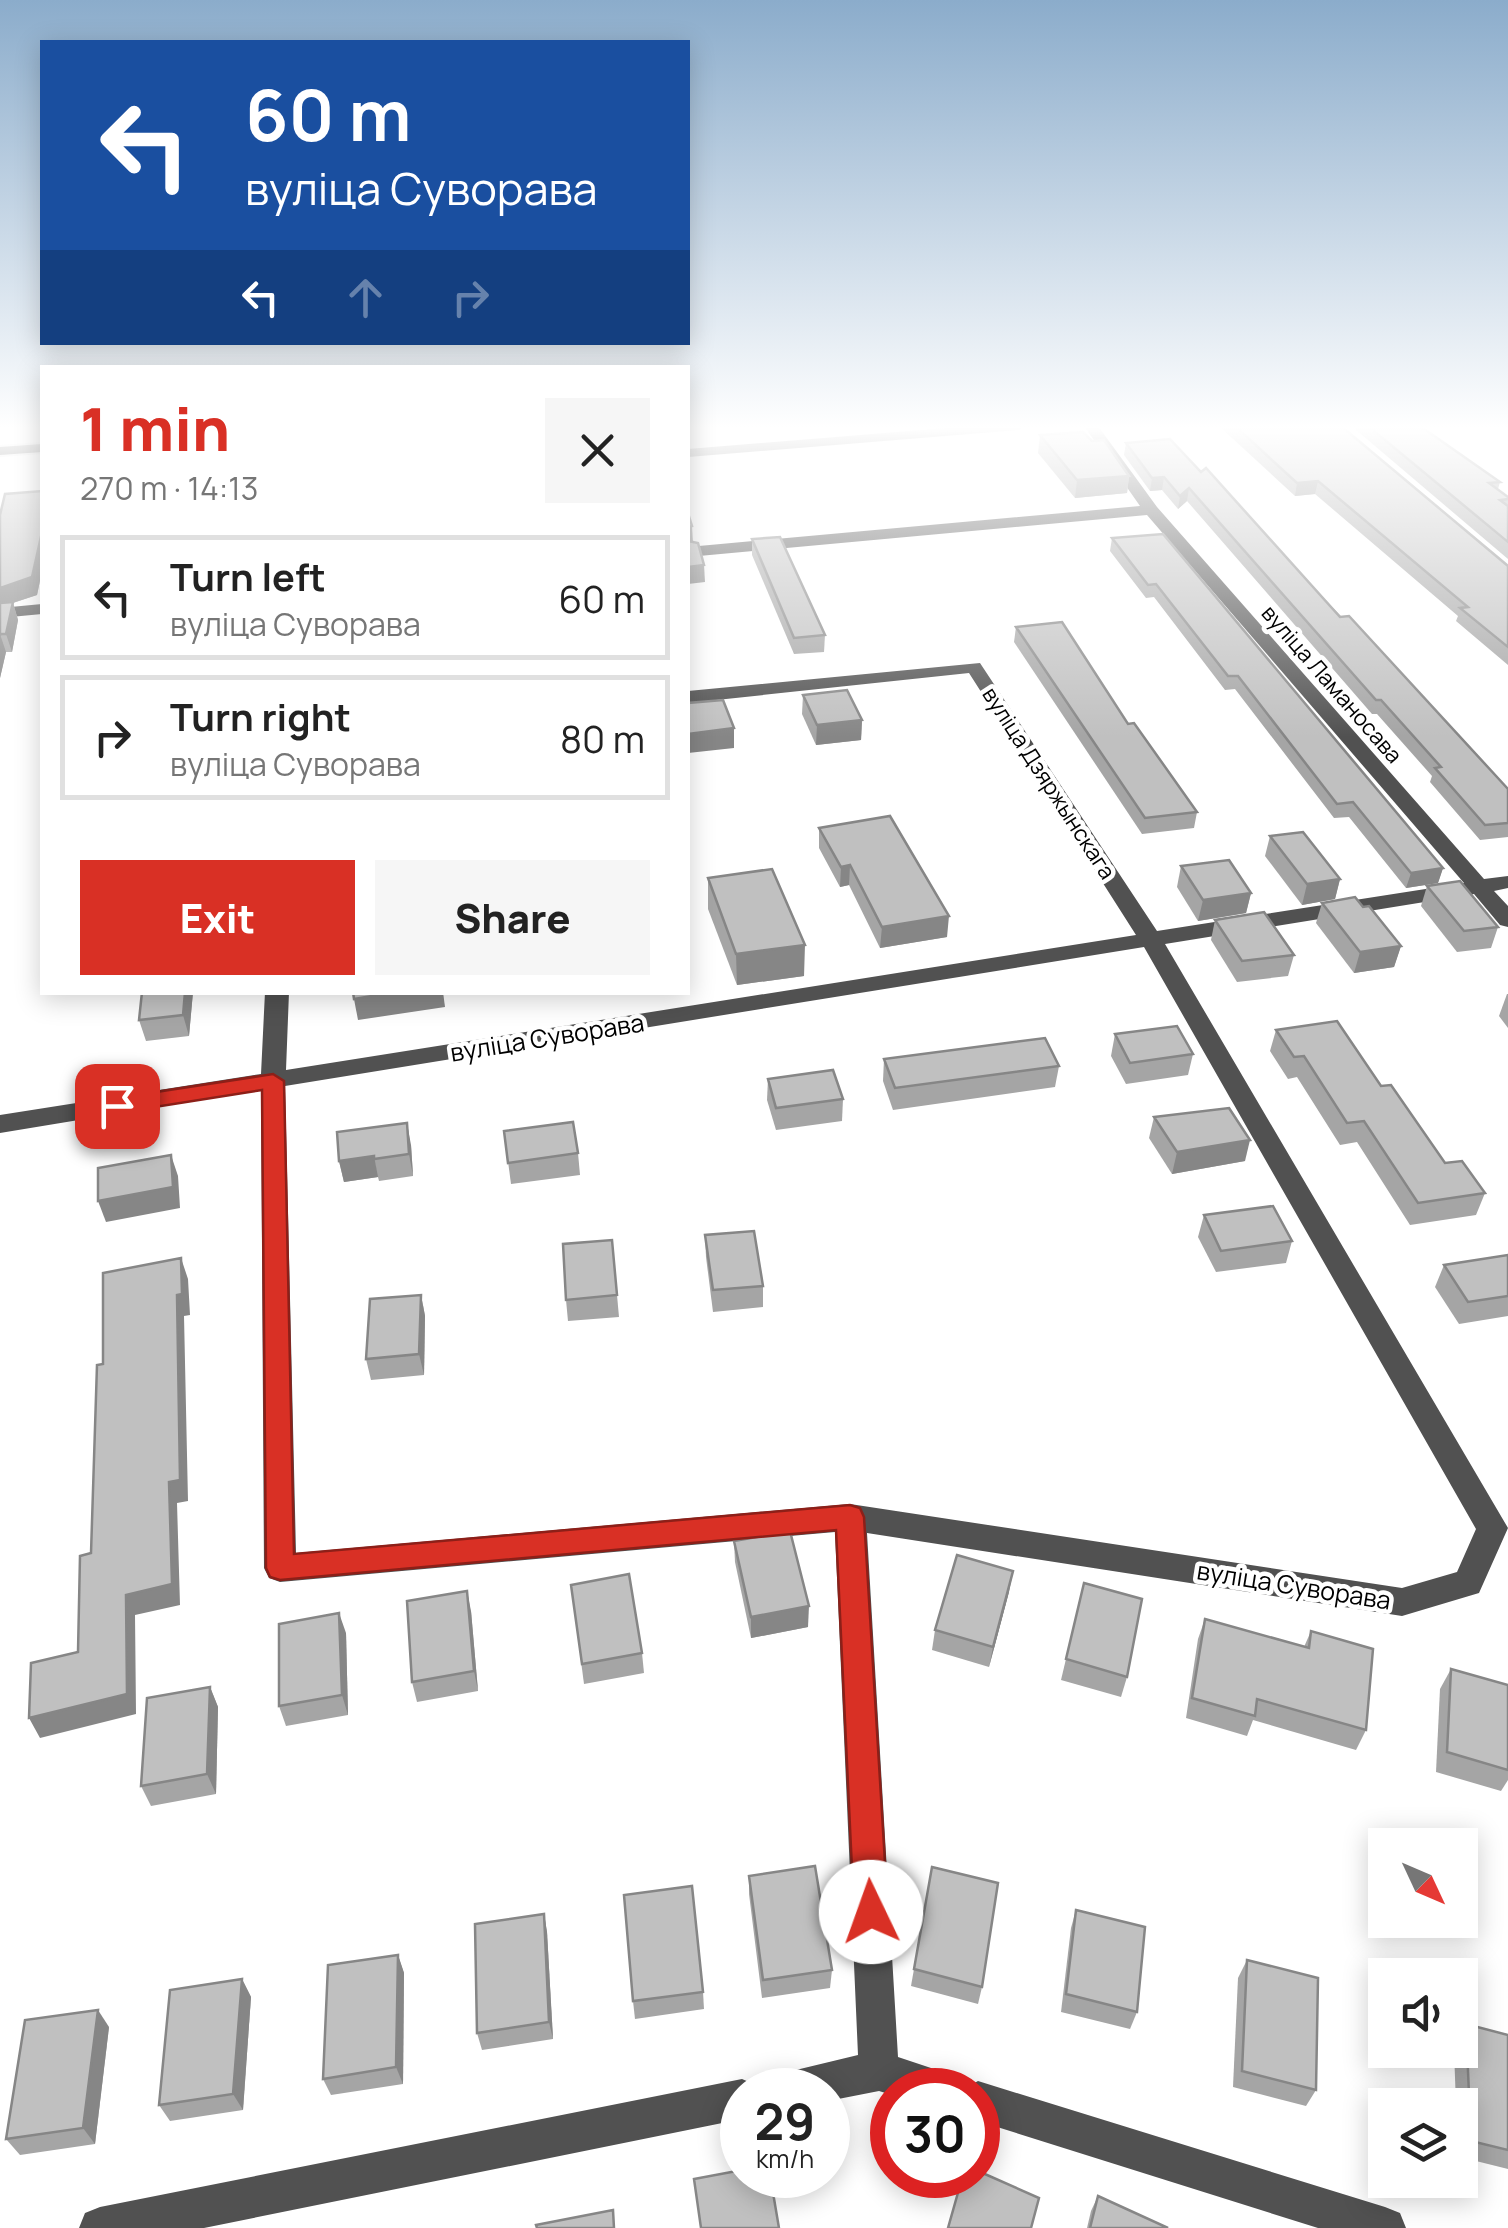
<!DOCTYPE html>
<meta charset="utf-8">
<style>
body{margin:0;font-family:Manrope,sans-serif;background:#f6f6f6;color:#222;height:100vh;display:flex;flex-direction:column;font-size:38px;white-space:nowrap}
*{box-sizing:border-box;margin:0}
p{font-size:32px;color:#767676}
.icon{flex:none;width:55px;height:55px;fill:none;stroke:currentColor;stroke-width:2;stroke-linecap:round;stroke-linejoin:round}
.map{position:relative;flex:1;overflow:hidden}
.side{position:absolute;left:40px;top:365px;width:650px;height:630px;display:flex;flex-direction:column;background:#fff;border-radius:0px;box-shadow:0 5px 25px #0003}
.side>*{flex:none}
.top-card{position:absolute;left:40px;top:40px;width:650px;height:305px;border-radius:0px;box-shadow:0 5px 25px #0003;background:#1a4fa0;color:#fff;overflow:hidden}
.needle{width:65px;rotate:134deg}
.buttons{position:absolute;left:1368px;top:1828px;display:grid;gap:20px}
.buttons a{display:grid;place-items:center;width:110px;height:110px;border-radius:0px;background:#fff;box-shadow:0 5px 25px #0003;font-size:50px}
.speed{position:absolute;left:720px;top:2068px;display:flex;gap:20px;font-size:50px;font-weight:700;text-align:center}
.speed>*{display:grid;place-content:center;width:130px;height:130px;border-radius:50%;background:#fff;box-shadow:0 5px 25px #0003;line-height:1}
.speed small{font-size:25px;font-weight:400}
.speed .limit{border:15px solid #d22;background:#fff;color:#111}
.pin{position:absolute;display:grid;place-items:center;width:85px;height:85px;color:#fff;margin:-42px;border-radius:20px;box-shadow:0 5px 15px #0006}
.me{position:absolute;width:110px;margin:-55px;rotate:357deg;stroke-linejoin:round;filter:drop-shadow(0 0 8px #0008)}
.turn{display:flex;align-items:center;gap:35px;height:210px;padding:0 40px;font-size:45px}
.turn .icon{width:130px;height:130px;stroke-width:2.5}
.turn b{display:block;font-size:70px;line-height:85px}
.lanes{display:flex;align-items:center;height:95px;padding:0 40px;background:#0003;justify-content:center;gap:50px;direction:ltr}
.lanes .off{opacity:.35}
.round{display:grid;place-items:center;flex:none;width:105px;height:105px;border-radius:0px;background:#f6f6f6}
.overview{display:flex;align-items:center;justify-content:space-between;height:170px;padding:0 40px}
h1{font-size:60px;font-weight:800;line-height:75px;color:#d93025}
.action{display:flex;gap:20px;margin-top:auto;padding:20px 40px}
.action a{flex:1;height:115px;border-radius:0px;background:#d93025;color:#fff;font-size:40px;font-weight:800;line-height:115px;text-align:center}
.action a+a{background:#f6f6f6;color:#222}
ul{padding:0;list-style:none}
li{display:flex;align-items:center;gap:30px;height:125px;margin:0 20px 15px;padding:0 20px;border:5px solid #e0e0e0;border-radius:0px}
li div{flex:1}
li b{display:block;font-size:38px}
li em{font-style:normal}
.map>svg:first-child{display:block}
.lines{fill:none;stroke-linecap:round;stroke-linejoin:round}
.major-casing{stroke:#dbdbdb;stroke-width:4}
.minor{fill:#515151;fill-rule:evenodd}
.major{fill:#000;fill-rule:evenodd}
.wall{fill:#a5a5a5}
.shaded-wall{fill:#868686}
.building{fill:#c0c0c0;stroke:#868686;stroke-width:2.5}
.route{fill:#d93025;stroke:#8d1f18;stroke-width:2.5}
.labels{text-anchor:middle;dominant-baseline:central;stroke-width:9;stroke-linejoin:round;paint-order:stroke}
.far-street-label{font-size:22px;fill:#000;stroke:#fff}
.street-label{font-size:25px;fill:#000;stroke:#fff}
</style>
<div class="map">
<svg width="1508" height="2228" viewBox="0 0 1508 2228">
<rect width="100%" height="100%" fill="#fff"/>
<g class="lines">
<defs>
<path id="major" d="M42 444V452L0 455V447Z"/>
</defs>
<use href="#major" class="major-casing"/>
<g class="minor">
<path d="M971 426H1026L1019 430 688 457V449Z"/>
<path d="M1084 426H1098L1157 507 1484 879 1508 876V888L1494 891 1508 906V927L1500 925 1474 894 1165 944 1508 1528 1479 1593 1402 1616 867 1533 898 2057 955 2076 961 2090H892V2095L879 2091 828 2101V2090H765L771 2076 858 2055 835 1532 280 1582 269 1578 264 1568 261 1090 0 1133V1115L261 1074 265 992H289L286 1070 1136 935 969 673 688 703V691L980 663 1157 931 1464 883 1147 515 688 557V547L1140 506ZM1144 947 1476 1529 1457 1572 1402 1588 850 1504 296 1553 285 1086Z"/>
<path d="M42 604V614L0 618V608Z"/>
<path d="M742 2079 756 2085 758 2090H742V2119L204 2228H79L85 2213 100 2207Z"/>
<path d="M978 2081 1385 2207 1400 2213 1406 2228H1318L978 2121V2090H962Z"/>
</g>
<use href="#major" class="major"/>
</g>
<g class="wall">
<path d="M1219 426H1341L1508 566V665L1456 621 1458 616 1315 494 1295 496Z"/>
<path d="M1356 426H1420L1500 482 1498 489 1508 497V559L1355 429Z"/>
<path d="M1040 435 1092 441 1129 476 1127 493 1075 498 1038 453Z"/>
<path d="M1170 439 1508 789V837L1480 840 1430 782 1432 776 1377 714H1372L1187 501 1178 509 1162 490 1150 491 1124 455 1126 443Z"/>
<path d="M42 491V571L37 595 13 603 18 620 12 652H6L0 678V515Z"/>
<path d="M1112 538 1443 868 1438 883 1406 888 1349 817 1334 818 1235 689 1225 690 1154 597 1146 598 1110 551Z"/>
<path d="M752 539 825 635 824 652 794 654 752 555Z"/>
<path d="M1016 627 1128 724 1197 812 1194 828 1142 834 1014 642Z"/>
<path d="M803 695 862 720 861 740 816 745 802 714Z"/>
<path d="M819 828 947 937 880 948 849 885 840 887 819 848Z"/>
<path d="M1270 836 1340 879 1335 899 1302 905 1265 856Z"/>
<path d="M1181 866 1251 893 1246 913 1198 921 1177 887Z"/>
<path d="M708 878 804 976 737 985 708 909Z"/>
<path d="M1427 886 1498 927 1491 948 1457 952 1421 906Z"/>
<path d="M1322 903 1363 907 1401 946 1394 967 1354 973 1316 923Z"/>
<path d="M1215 920 1294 955 1288 976 1237 982 1211 940Z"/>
<path d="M142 992H193L189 1036 146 1041 139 1020Z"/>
<path d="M1507 994H1508V1028L1499 1016Z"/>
<path d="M1276 1030 1381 1086 1445 1163 1485 1193 1476 1215 1410 1225 1357 1142 1340 1145 1297 1077 1288 1079 1270 1051Z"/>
<path d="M1115 1034 1193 1054 1188 1075 1126 1084 1111 1056Z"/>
<path d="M884 1059 1059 1066 1055 1087 893 1110 883 1081Z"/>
<path d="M768 1079 843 1099 842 1121 776 1130 767 1100Z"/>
<path d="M1154 1117 1245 1161 1172 1174 1149 1138Z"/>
<path d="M504 1131 578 1153 580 1175 511 1184Z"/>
<path d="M411 1145 413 1176 379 1181 378 1177 344 1182 339 1161Z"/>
<path d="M1204 1215 1292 1241 1286 1263 1216 1272 1198 1237Z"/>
<path d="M705 1235 763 1286V1307L713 1312 706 1257Z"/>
<path d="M612 1240 619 1317 568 1321 566 1300Z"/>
<path d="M1508 1255V1316L1459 1324 1435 1287 1444 1265Z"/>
<path d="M421 1295 425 1316 424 1375 371 1380 366 1359Z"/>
<path d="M734 1541 808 1627 751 1638 735 1562Z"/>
<path d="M1084 1583 1127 1677 1121 1697 1061 1680Z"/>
<path d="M571 1585 642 1653 644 1673 584 1684Z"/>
<path d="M1009 1592 989 1667 932 1650 935 1630Z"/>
<path d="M471 1611 478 1691 417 1702 412 1682Z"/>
<path d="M1205 1619 1304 1647 1311 1631 1366 1730 1356 1750 1253 1720 1247 1736 1186 1718 1198 1639Z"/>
<path d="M346 1633 348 1715 286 1726 279 1706Z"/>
<path d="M1451 1669 1508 1685V1780L1501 1791 1436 1772 1440 1689Z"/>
<path d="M210 1687 218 1707 216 1794 151 1806 141 1786Z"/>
<path d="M932 1867 982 1987 978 2004 911 1986Z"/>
<path d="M749 1876 832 1970 830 1988 762 1998 749 1894Z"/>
<path d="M1076 1910 1137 2012 1130 2029 1061 2012 1071 1928Z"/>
<path d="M544 1914 547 1932 553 2039 482 2050 477 2033Z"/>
<path d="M398 1955 404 1973 403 2084 331 2095 323 2079Z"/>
<path d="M1247 1960 1316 2090 1306 2106 1233 2087 1238 1978Z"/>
<path d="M242 1979 251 1997 243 2110 170 2121 159 2105Z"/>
<path d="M703 1992 704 2009 635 2019 633 2001Z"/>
<path d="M1466 2024 1508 2035V2169L1460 2157V2105H1456L1454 2050H1460V2032Z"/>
<path d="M109 2027 95 2144 20 2155 6 2139Z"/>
<path d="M1098 2196 1168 2228H1087L1091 2211Z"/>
</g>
<g class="shaded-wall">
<path d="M1129 476 1127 493 1075 498 1077 480Z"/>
<path d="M1164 477 1162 490 1150 491 1152 478Z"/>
<path d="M1318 481 1315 494 1295 496 1297 483Z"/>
<path d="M1189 488 1187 501 1178 509 1180 496Z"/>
<path d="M692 526 693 543 688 544V527Z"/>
<path d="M42 532V571L37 595 0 607V588Z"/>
<path d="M704 565 705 582 688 584V567Z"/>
<path d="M13 603 18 620 12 652 6 634Z"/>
<path d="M0 634 6 652 0 678Z"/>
<path d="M862 720 861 740 816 745 817 725Z"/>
<path d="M734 728V748L688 753V734Z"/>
<path d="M850 865 849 885 840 887 841 867Z"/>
<path d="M1443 868 1438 883 1406 888 1411 873Z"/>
<path d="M1340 879 1335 899 1302 905 1307 884Z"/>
<path d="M1251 893 1246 913 1198 921 1203 900Z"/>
<path d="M949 916 947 937 880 948 882 927Z"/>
<path d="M805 945 804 976 737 985 736 954Z"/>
<path d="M1401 946 1394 967 1354 973 1360 952Z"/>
<path d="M185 992H193L189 1036 183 1015Z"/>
<path d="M396 992H443L445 1007 358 1020 354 999Z"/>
<path d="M407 1123 411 1145 413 1176 409 1154Z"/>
<path d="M1250 1140 1245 1161 1172 1174 1177 1152Z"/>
<path d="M171 1155 178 1176 180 1208 106 1222 98 1201Z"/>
<path d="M374 1156 378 1177 344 1182 339 1161Z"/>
<path d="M181 1258 188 1279 190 1315 184 1316 188 1501 177 1503 180 1605 135 1615 136 1714 40 1738 29 1718 126 1595 169 1482 177 1295Z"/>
<path d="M421 1295 425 1316 424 1375 419 1354Z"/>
<path d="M1013 1571 1009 1592 989 1667 993 1647Z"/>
<path d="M467 1591 471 1611 478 1691 474 1671Z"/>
<path d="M809 1606 808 1627 751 1638V1617Z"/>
<path d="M339 1613 346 1633 348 1715 342 1695Z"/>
<path d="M210 1687 218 1707 216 1794 207 1774Z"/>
<path d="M544 1914 547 1932 553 2039 549 2022Z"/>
<path d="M398 1955 404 1973 403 2084 396 2067Z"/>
<path d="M242 1979 251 1997 243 2110 233 2094Z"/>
<path d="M98 2010 109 2027 95 2144 83 2128Z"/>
</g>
<g class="building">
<path d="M1235 426H1341L1508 566V647L1460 608 1468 607 1318 481 1297 483Z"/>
<path d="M1368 426H1420L1500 482 1489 483 1508 497V499L1500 500 1508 506V542Z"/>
<path d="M1083 432 1092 441 1104 440 1129 476 1077 480 1040 435Z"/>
<path d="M1170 439 1201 472 1206 468 1340 617 1349 616 1508 789V823L1485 825 1435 768 1441 767 1381 700H1376L1189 488 1180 496 1164 477 1152 478 1126 443Z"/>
<path d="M42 491V532L32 577 0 588V515L5 494Z"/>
<path d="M688 513 692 526 688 527Z"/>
<path d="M1163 534 1443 868 1411 873 1353 802 1337 804 1238 676H1228L1156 584 1148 585 1112 538Z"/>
<path d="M780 537 825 635 794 638 752 539Z"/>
<path d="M688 541 698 543 704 565 688 567Z"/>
<path d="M13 602 6 634H0V636V603Z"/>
<path d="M1062 622 1128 724 1134 723 1197 812 1145 818 1016 627Z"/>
<path d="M847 690 862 720 817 725 803 695Z"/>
<path d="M723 700 734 728 688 734V703Z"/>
<path d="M890 816 949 916 882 927 850 865 841 867 819 828Z"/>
<path d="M1303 832 1340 879 1307 884 1270 836Z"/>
<path d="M1229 860 1251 893 1203 900 1181 866Z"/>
<path d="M772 869 805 945 736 954 708 878Z"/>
<path d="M1460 881 1498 927 1464 931 1427 886Z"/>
<path d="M1355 897 1363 907 1369 906 1401 946 1360 952 1322 903Z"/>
<path d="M1264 912 1294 955 1242 961 1215 920Z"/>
<path d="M142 992H185L183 1015 139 1020Z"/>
<path d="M353 992H396L354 999Z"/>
<path d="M1337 1021 1381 1086 1391 1085 1445 1163 1462 1161 1485 1193 1418 1203 1364 1121 1347 1123 1304 1056 1294 1057 1276 1030Z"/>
<path d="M1177 1026 1193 1054 1130 1063 1115 1034Z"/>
<path d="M1045 1038 1059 1066 895 1088 884 1059Z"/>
<path d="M833 1070 843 1099 776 1108 768 1079Z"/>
<path d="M1229 1108 1250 1140 1177 1152 1154 1117Z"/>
<path d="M573 1122 578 1153 508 1163 504 1131Z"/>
<path d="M407 1123 409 1154 374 1159V1156L339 1161 337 1132Z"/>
<path d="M171 1155 173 1187 98 1201V1168Z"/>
<path d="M1273 1206 1292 1241 1221 1251 1204 1215Z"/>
<path d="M754 1231 763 1286 713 1290 705 1235Z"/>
<path d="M612 1240 617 1295 566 1300 563 1244Z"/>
<path d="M1508 1255V1296L1468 1302 1444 1265Z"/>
<path d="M181 1258 182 1294 177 1295 180 1480 169 1482 172 1584 126 1595 127 1694 29 1718 31 1663 78 1652 80 1556 91 1553 97 1365 103 1364V1273Z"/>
<path d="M421 1295 419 1354 366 1359 370 1299Z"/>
<path d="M790 1531 809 1606 751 1617 734 1541Z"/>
<path d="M957 1555 1013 1571 993 1647 935 1630Z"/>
<path d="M629 1574 642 1653 582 1664 571 1585Z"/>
<path d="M1084 1583 1142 1599 1127 1677 1066 1659Z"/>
<path d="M467 1591 474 1671 412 1682 407 1601Z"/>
<path d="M339 1613 342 1695 279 1706V1624Z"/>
<path d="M1205 1619 1309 1648 1311 1631 1373 1649 1366 1730 1257 1699 1255 1716 1192 1698Z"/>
<path d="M1451 1669 1508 1685V1770L1447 1752Z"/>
<path d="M210 1687 207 1774 141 1786 147 1698Z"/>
<path d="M815 1866 832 1970 763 1980 749 1876Z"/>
<path d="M932 1867 998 1883 982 1987 914 1969Z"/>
<path d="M692 1886 703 1992 633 2001 624 1895Z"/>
<path d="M1076 1910 1145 1927 1137 2012 1066 1994Z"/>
<path d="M544 1914 549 2022 477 2033 475 1924Z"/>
<path d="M398 1955 396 2067 323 2079 328 1965Z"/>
<path d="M1247 1960 1318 1978 1316 2090 1242 2071Z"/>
<path d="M242 1979 233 2094 159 2105 170 1990Z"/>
<path d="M98 2010 83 2128 6 2139 25 2020Z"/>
<path d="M1466 2024 1508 2035V2150L1471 2141Z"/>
<path d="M742 2170V2175H770L779 2228H701L694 2179Z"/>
<path d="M978 2171 1039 2198 1031 2228H948L963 2175H978Z"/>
<path d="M1098 2196 1168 2228H1090Z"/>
<path d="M613 2210 614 2228H537L536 2225Z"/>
</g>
<linearGradient id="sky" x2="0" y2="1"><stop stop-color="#8baccb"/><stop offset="0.58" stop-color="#fff"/><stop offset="1" stop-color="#fff" stop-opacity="0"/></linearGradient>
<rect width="1508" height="737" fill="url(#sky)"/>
<path class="route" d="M273 1074 284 1081 294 1554 850 1505 860 1508 864 1517 888 1912 883 1925 871 1929 859 1925 854 1912 836 1530 280 1580 270 1577 266 1568 262 1090 117 1113 105 1106 117 1098Z"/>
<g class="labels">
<g class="far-street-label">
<text transform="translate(1332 684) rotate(49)">вуліца Ламаносава</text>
<text transform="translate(1049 783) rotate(57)">вуліца Дзяржынскага</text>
</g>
<g class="street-label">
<text transform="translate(547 1037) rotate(-9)">вуліца Суворава</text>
<text transform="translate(1294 1585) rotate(9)">вуліца Суворава</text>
</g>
</g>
</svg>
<div class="buttons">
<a><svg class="needle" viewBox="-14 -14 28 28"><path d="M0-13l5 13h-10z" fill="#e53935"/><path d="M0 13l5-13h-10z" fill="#767676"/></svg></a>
<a><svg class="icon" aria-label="sound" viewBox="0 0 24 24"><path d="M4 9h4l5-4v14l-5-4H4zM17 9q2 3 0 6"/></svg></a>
<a><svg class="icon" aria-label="layers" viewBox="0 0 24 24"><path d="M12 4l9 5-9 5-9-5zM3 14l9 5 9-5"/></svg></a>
</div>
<div class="speed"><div>29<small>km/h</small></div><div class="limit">30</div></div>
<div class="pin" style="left:117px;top:1106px;background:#d93025"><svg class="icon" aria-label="arrive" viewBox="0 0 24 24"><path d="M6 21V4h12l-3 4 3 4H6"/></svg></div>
<svg class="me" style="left:871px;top:1912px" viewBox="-20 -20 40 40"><circle r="19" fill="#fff"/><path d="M0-13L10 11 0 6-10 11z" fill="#d93025"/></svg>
<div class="top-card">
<div class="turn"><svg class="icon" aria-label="left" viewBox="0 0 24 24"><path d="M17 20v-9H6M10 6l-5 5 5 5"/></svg><div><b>60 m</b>вуліца Суворава</div></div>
<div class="lanes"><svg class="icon" aria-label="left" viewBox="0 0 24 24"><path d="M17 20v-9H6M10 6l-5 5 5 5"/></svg><svg class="icon off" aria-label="ahead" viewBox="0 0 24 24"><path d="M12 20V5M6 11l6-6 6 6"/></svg><svg class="icon off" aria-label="right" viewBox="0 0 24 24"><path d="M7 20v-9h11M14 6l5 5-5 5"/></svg></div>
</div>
<section class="side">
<div class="overview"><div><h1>1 min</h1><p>270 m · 14:13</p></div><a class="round"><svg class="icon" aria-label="close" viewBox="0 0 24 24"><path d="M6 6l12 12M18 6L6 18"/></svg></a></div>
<ul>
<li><svg class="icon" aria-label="left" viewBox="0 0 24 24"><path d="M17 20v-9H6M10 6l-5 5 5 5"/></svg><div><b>Turn left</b><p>вуліца Суворава</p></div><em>60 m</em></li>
<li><svg class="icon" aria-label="right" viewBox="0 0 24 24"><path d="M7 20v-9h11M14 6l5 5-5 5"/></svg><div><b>Turn right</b><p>вуліца Суворава</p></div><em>80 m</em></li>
</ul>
<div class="action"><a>Exit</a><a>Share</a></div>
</section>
</div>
